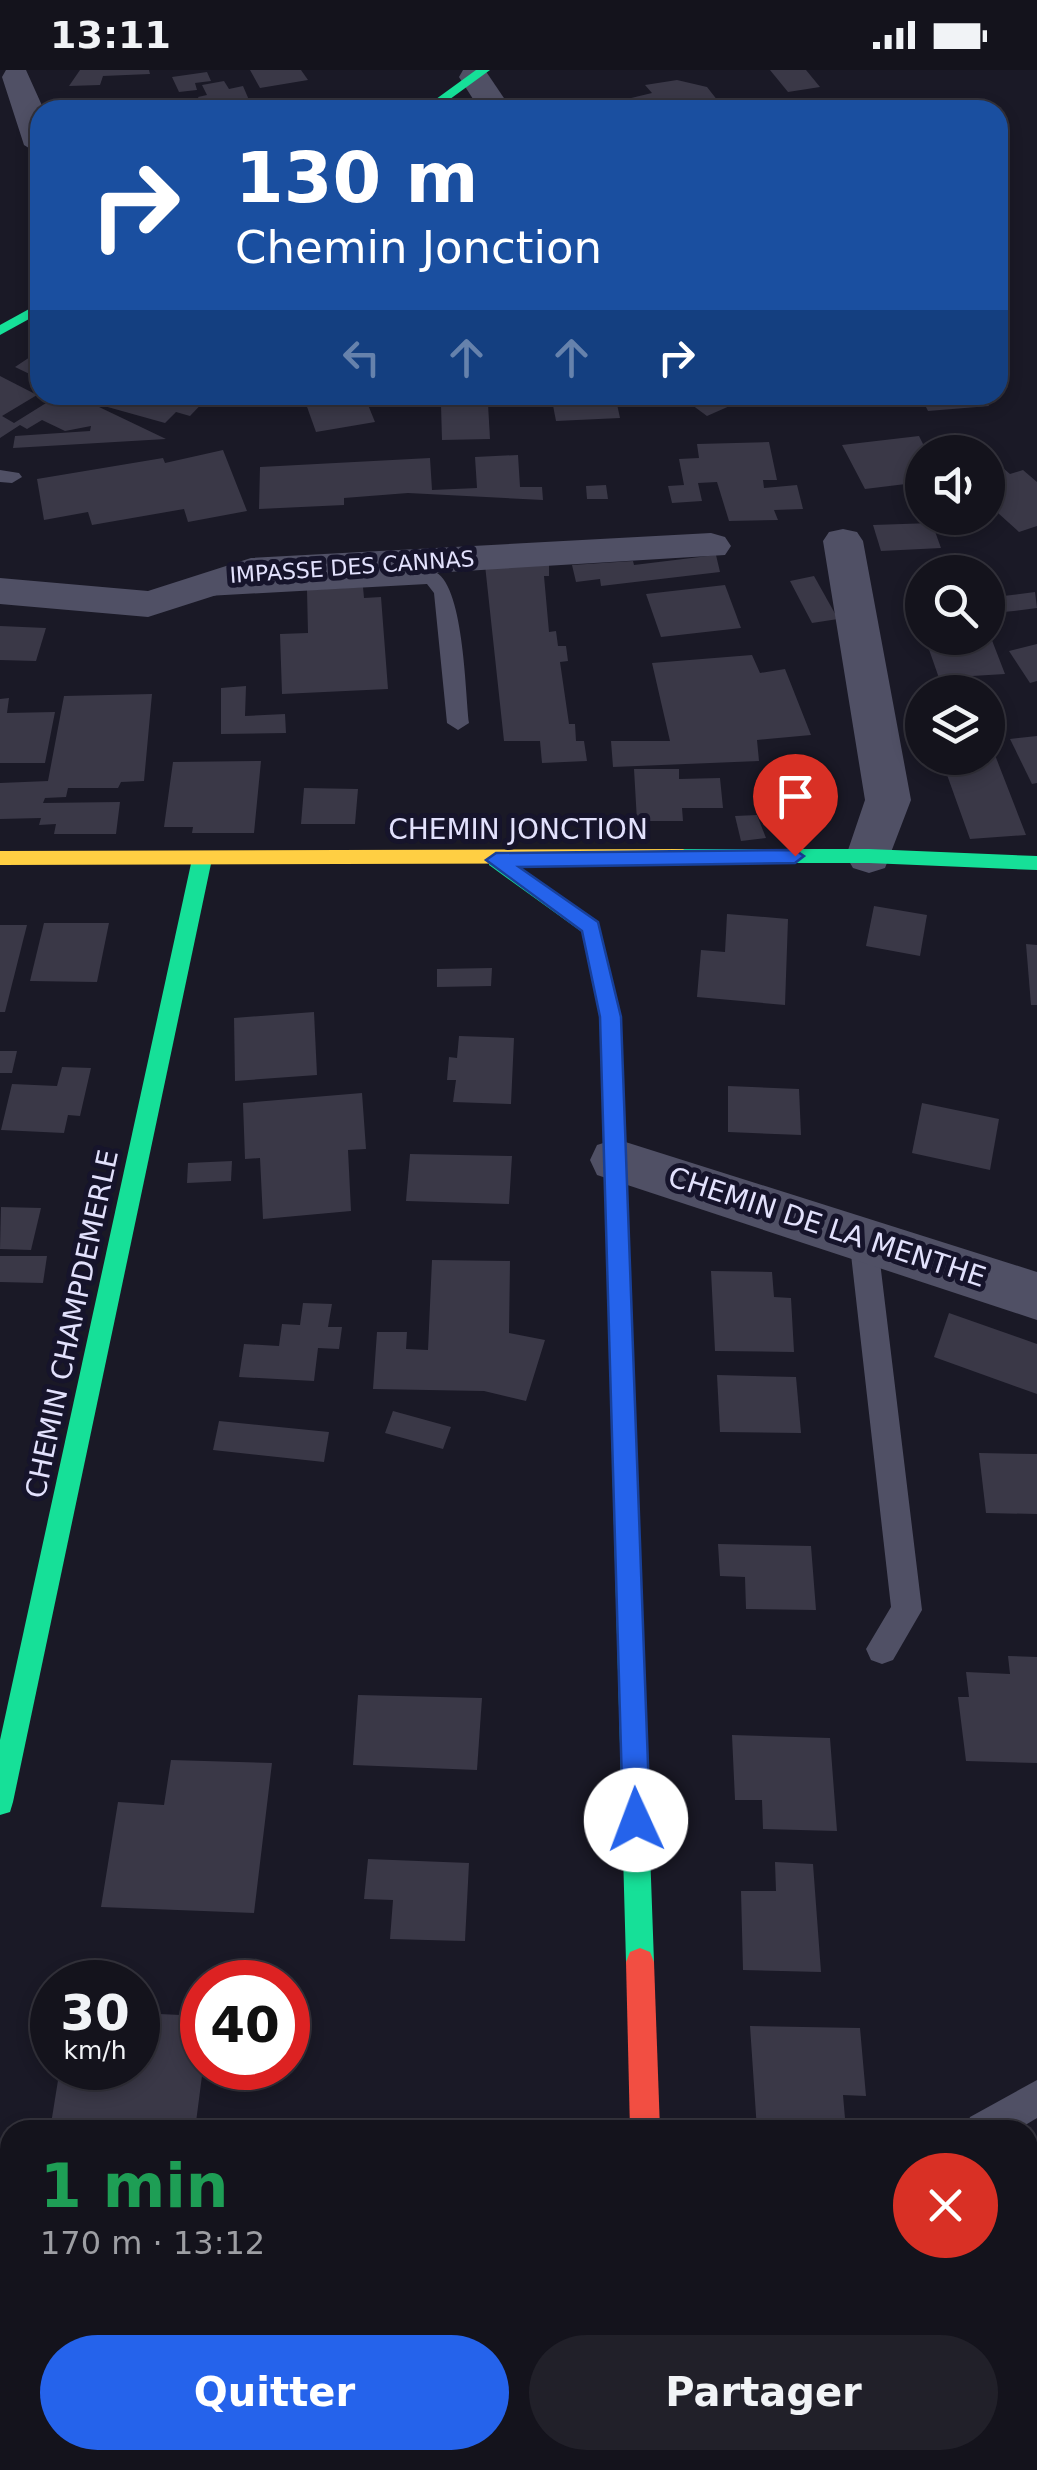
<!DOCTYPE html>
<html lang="fr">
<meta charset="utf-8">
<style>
body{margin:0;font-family:"DejaVu Sans",sans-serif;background:#212029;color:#f1f3f6;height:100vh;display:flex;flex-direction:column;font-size:38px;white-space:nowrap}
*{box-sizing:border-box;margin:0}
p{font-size:32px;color:#9d9ea3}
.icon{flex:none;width:55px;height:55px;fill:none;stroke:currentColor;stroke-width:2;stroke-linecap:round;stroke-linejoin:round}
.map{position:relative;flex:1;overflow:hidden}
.panel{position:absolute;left:0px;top:2050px;width:1038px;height:350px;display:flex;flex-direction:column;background:#14131c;border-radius:30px 30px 0 0;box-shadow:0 5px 15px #0003,0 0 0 2px #33323b}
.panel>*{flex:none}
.banner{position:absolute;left:30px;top:30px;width:978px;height:305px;border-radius:30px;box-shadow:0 5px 15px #0003,0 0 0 2px #33323b;background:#1a4fa0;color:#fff;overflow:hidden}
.controls{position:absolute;left:905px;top:365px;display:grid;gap:20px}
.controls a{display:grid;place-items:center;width:100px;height:100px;border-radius:50%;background:#14131c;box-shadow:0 5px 15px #0003,0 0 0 2px #33323b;font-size:50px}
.speed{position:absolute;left:30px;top:1890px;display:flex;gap:20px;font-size:50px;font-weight:700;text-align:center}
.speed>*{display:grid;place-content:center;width:130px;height:130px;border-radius:50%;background:#14131c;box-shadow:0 5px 15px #0003,0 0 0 2px #33323b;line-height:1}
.speed small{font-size:25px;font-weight:400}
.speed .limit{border:15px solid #d22;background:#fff;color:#111}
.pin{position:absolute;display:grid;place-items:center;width:85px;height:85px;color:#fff;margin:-102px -42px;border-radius:50% 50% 50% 0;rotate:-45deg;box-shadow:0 0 10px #0007}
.pin .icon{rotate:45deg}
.me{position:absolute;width:110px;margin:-55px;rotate:358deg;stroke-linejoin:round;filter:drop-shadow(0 0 8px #0008)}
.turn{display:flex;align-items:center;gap:35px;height:210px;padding:0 40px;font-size:45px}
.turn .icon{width:130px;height:130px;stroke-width:2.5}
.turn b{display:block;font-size:70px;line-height:85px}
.lanes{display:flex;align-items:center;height:95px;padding:0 40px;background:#0003;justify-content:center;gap:50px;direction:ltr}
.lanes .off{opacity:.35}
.round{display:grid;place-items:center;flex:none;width:105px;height:105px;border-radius:52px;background:#212029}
.summary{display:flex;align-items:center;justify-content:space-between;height:170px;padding:0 40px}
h1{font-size:60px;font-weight:800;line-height:75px;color:#1e9e55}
.cta{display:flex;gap:20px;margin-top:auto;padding:20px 40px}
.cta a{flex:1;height:115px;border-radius:60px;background:#2563eb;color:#fff;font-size:40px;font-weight:800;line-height:115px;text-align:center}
.cta a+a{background:#212029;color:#f1f3f6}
.status{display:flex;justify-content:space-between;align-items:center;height:70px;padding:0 50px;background:#14131c;direction:ltr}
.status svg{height:28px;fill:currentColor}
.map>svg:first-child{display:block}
.building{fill:#3a3847}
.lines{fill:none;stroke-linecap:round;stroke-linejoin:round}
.lane{fill:#505065;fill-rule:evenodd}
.street{fill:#505065;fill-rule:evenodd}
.fast{fill:#16e098;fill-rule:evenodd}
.slow{fill:#ffcf43;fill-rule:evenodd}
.jam{fill:#f24e42;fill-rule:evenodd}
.route{fill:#2563eb;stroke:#184099;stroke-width:2.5}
.labels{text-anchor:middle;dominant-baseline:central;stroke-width:10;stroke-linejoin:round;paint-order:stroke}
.far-street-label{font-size:22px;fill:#e2e1fc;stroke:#16142b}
.street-label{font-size:28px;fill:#e2e1fc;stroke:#16142b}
</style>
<div class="status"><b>13:11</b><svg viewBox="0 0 49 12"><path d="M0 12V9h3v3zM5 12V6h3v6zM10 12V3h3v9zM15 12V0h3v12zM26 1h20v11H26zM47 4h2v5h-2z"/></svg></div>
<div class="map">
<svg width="1037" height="2400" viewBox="0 0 1037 2400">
<rect width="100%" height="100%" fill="#1a1926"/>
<g class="building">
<path d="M80 0H149L150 4 103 6 100 15 69 16Z"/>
<path d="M250 0H301L308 10 260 18Z"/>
<path d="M770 0H806L820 17 788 22Z"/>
<path d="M207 2 211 11 195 13 197 20 179 22 172 7Z"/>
<path d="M677 10 707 17 725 40H635L627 29 652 23 645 15Z"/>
<path d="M224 11 229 19 243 16 249 30 264 31 268 40H204L198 27 207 25 202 15Z"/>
<path d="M36 283 40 285V309L15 297Z"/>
<path d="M0 306 37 325 2 346 14 353 59 325H74L166 369 13 378 15 366 90 361 91 356 65 361 42 350 27 359 20 355 0 368Z"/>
<path d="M115 325H210L190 346 176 342 165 353 104 336Z"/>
<path d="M364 325 375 352 316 362 306 334Z"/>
<path d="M551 325H615L620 348 556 351Z"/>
<path d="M705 325H733L741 331 707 346 688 332Z"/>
<path d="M920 325H984L989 336 928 341Z"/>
<path d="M488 334 490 369 442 370 441 335Z"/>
<path d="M919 366 927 382H922V412L865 419 842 375Z"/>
<path d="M769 372 777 410H763L764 418 797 415 803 439 774 440 778 450 729 451 717 412 698 413 702 431 672 433 668 416 684 415 679 389 699 388 697 374Z"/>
<path d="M223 380 247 441 188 452 184 439 92 455 88 442 44 450 37 409 163 388 165 393Z"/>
<path d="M518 385 520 417H542L543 430 408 423 344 428V435L259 439 260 397 430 388 432 420 477 418 475 387Z"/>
<path d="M988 385 1010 404 1023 400 1037 412V456L1019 462 988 434Z"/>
<path d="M606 415 608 429H587L586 416Z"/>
<path d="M932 453 941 478 881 481 873 455Z"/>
<path d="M716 485 720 502 601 516 600 509 576 512 572 495 633 491 634 495Z"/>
<path d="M549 491V506H544L549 562 556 561 558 576H566L568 591 560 592 569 654H575L576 671H584L587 691 542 693 540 671H504L485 495Z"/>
<path d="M814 506 838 549 812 553 790 511Z"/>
<path d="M725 515 741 558 661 567 646 524Z"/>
<path d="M363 517 364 528 381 527 388 619 282 624 280 564 308 563 307 520Z"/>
<path d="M1035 522 1037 538 1014 541 1003 542 995 527Z"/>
<path d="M0 556 46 558 36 591 0 590Z"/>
<path d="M988 560 1005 604 939 608 925 568H988Z"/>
<path d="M1037 574V611L1030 613 1009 581Z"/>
<path d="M752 585 760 603 785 599 811 665 757 670 759 691 613 697 611 671H670L652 593Z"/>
<path d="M246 616 245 646 285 644 286 663 221 664V618Z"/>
<path d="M152 624 144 711 121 712 118 718H68L66 727 45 728 43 733 120 732 116 764H54L56 754 39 755 41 748 0 749V713L48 711 64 626Z"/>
<path d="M9 628 7 643 55 642 45 693H0V629Z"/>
<path d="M1037 666V713L1032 714 1010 669Z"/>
<path d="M988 667 1026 765 970 769 941 688H988Z"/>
<path d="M261 691 254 763H192L193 757H164L173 692Z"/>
<path d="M634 699H679V709L720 708 723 738H682L683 751H637Z"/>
<path d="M304 718 358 719 355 754H301Z"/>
<path d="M757 745 766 768 741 771 735 746Z"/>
<path d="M874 836 927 845 920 886 866 876Z"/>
<path d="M727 844 788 849 785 935 697 927 701 880 725 882Z"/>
<path d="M44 853H109L97 912 30 911Z"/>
<path d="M0 855H27L5 942H0Z"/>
<path d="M1026 874 1037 875V935H1031Z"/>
<path d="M492 898 491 916 437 917V899Z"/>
<path d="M314 942 317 1005 235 1011 234 948Z"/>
<path d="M459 966 514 968 511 1034 453 1032 456 1010H447L449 987 457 988Z"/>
<path d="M0 981H17L12 1003H0Z"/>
<path d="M62 997 91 998 80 1046 68 1045 64 1063 1 1060 12 1014 57 1016Z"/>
<path d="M728 1016 799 1019 801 1065 728 1062Z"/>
<path d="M362 1023 366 1079 348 1080 351 1141 263 1149 260 1088 245 1089 243 1033Z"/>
<path d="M922 1033 999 1049 990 1100 912 1083Z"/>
<path d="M410 1084 512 1086 509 1134 406 1131Z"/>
<path d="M232 1091 231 1111 187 1113 188 1093Z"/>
<path d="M1 1137 41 1138 31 1180 0 1179Z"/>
<path d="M0 1186H47L43 1213 0 1212Z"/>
<path d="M432 1190 510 1191 509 1263 545 1270 526 1331 484 1321 373 1319 377 1262H407L406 1279 428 1280Z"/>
<path d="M711 1201 772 1202 774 1227 791 1228 794 1282 715 1281Z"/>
<path d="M303 1233 332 1234 328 1257H342L339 1279 318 1278 314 1311 239 1307 244 1274 279 1276 282 1254 300 1255Z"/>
<path d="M949 1243 1037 1274V1324L934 1287Z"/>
<path d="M717 1305 796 1307 801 1363 720 1362Z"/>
<path d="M393 1341 451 1357 443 1379 385 1363Z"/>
<path d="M219 1351 329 1362 324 1392 213 1380Z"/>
<path d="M979 1383 1037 1384V1444L986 1443Z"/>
<path d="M718 1474 811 1476 816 1540 746 1539 745 1507 720 1506Z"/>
<path d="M1008 1586 1037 1587V1693L966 1691 958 1627H969L966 1602 1010 1604Z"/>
<path d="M358 1625 482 1628 477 1700 353 1695Z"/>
<path d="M732 1665 830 1668 837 1761 763 1759 762 1730H735Z"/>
<path d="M171 1690 272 1693 254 1843 101 1837 118 1732 164 1735Z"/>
<path d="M368 1789 469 1793 465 1871 390 1869 393 1830 364 1829Z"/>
<path d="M775 1792 813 1794 821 1902 743 1900 741 1821H776Z"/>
<path d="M138 1943 202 1946 203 1998 195 2060H50L60 1998H138Z"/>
<path d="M750 1956 860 1958 866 2026 843 2025 846 2060H757Z"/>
<path d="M1037 2176V2305L1028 2281V2179Z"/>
<path d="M796 2390H925L929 2400H797Z"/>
</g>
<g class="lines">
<g class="lane">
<path d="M0 400 19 403 22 407 12 413 0 412Z"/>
<path d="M433 501C464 511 465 621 469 653L458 660 447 653 434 523 427 514 207 526 197 519 207 512Z"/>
<path d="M863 1156 873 1159 877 1167 922 1540 893 1590 882 1594 871 1590 866 1579 891 1537 849 1167 853 1159Z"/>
<path d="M1037 2010V2048L1017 2060H965L970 2047Z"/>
</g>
<g class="street">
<path d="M6 0H26L44 40H40V85L24 75 2 7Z"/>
<path d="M463 0H485L512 40H480L459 7Z"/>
<path d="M843 459 857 462 863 471 911 730 885 798 869 803 853 798 846 786 865 730 823 471 829 462Z"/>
<path d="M711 463 725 467 731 476 725 485 251 514 148 547 0 534V508L148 521 251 488Z"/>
<path d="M616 1069 1037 1202V1250L597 1105 590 1090 597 1075Z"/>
<path d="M615 2390H695L696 2400H616Z"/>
</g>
<g class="fast">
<path d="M476 0H490L435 40H421Z"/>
<path d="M40 233V243L0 265V255Z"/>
<path d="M683 779H869L1037 786V800L869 793H683L673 786Z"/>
<path d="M202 782 212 789 13 1732 10 1742 0 1745V1670L192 789Z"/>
<path d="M496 783 598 853 620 947 654 1892 650 1902 640 1906 630 1902 626 1892 600 947 582 862 489 795V785Z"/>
</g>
<path class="slow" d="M683 779 693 786 683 793 0 795V781Z"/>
<path class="jam" d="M640 1878 650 1882 654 1892 660 2060H630L626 1892 630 1882Z"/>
</g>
<path class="route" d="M795 780 804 786 795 793 519 797 598 852 621 947 650 1750 646 1759 636 1763 627 1759 623 1750 600 947 582 861 486 790 496 783Z"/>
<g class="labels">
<g class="far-street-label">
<text transform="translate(352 497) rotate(-4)">IMPASSE DES CANNAS</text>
</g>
<g class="street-label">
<text x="518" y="759">CHEMIN JONCTION</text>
<text transform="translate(827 1157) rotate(18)">CHEMIN DE LA MENTHE</text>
<text transform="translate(72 1254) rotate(-78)">CHEMIN CHAMPDEMERLE</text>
</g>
</g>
</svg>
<div class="controls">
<a><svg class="icon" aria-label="sound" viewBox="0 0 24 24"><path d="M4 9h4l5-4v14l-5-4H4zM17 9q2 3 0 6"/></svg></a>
<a><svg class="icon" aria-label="search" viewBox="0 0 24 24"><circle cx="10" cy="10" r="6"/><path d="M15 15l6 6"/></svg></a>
<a><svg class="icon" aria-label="layers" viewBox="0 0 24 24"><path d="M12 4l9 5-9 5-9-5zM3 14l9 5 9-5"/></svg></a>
</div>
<div class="speed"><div>30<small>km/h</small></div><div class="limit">40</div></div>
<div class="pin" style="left:795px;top:786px;background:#d93025"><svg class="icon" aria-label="arrive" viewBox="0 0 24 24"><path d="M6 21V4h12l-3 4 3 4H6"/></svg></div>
<svg class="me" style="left:636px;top:1750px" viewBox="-20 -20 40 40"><circle r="19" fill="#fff"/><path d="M0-13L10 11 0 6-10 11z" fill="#2563eb"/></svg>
<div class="banner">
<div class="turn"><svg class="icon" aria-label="right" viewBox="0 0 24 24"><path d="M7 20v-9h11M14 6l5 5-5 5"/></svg><div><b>130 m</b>Chemin Jonction</div></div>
<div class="lanes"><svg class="icon off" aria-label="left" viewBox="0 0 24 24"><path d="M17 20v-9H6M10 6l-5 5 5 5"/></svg><svg class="icon off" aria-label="ahead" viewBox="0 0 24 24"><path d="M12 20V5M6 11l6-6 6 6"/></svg><svg class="icon off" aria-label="ahead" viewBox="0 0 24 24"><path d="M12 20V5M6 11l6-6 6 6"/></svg><svg class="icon" aria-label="right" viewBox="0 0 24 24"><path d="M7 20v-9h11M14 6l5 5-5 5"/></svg></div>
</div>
<section class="panel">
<div class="summary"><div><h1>1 min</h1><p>170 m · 13:12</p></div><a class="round" style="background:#d93025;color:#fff"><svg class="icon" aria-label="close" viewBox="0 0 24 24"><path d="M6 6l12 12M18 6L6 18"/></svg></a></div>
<div class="cta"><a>Quitter</a><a>Partager</a></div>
</section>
</div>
